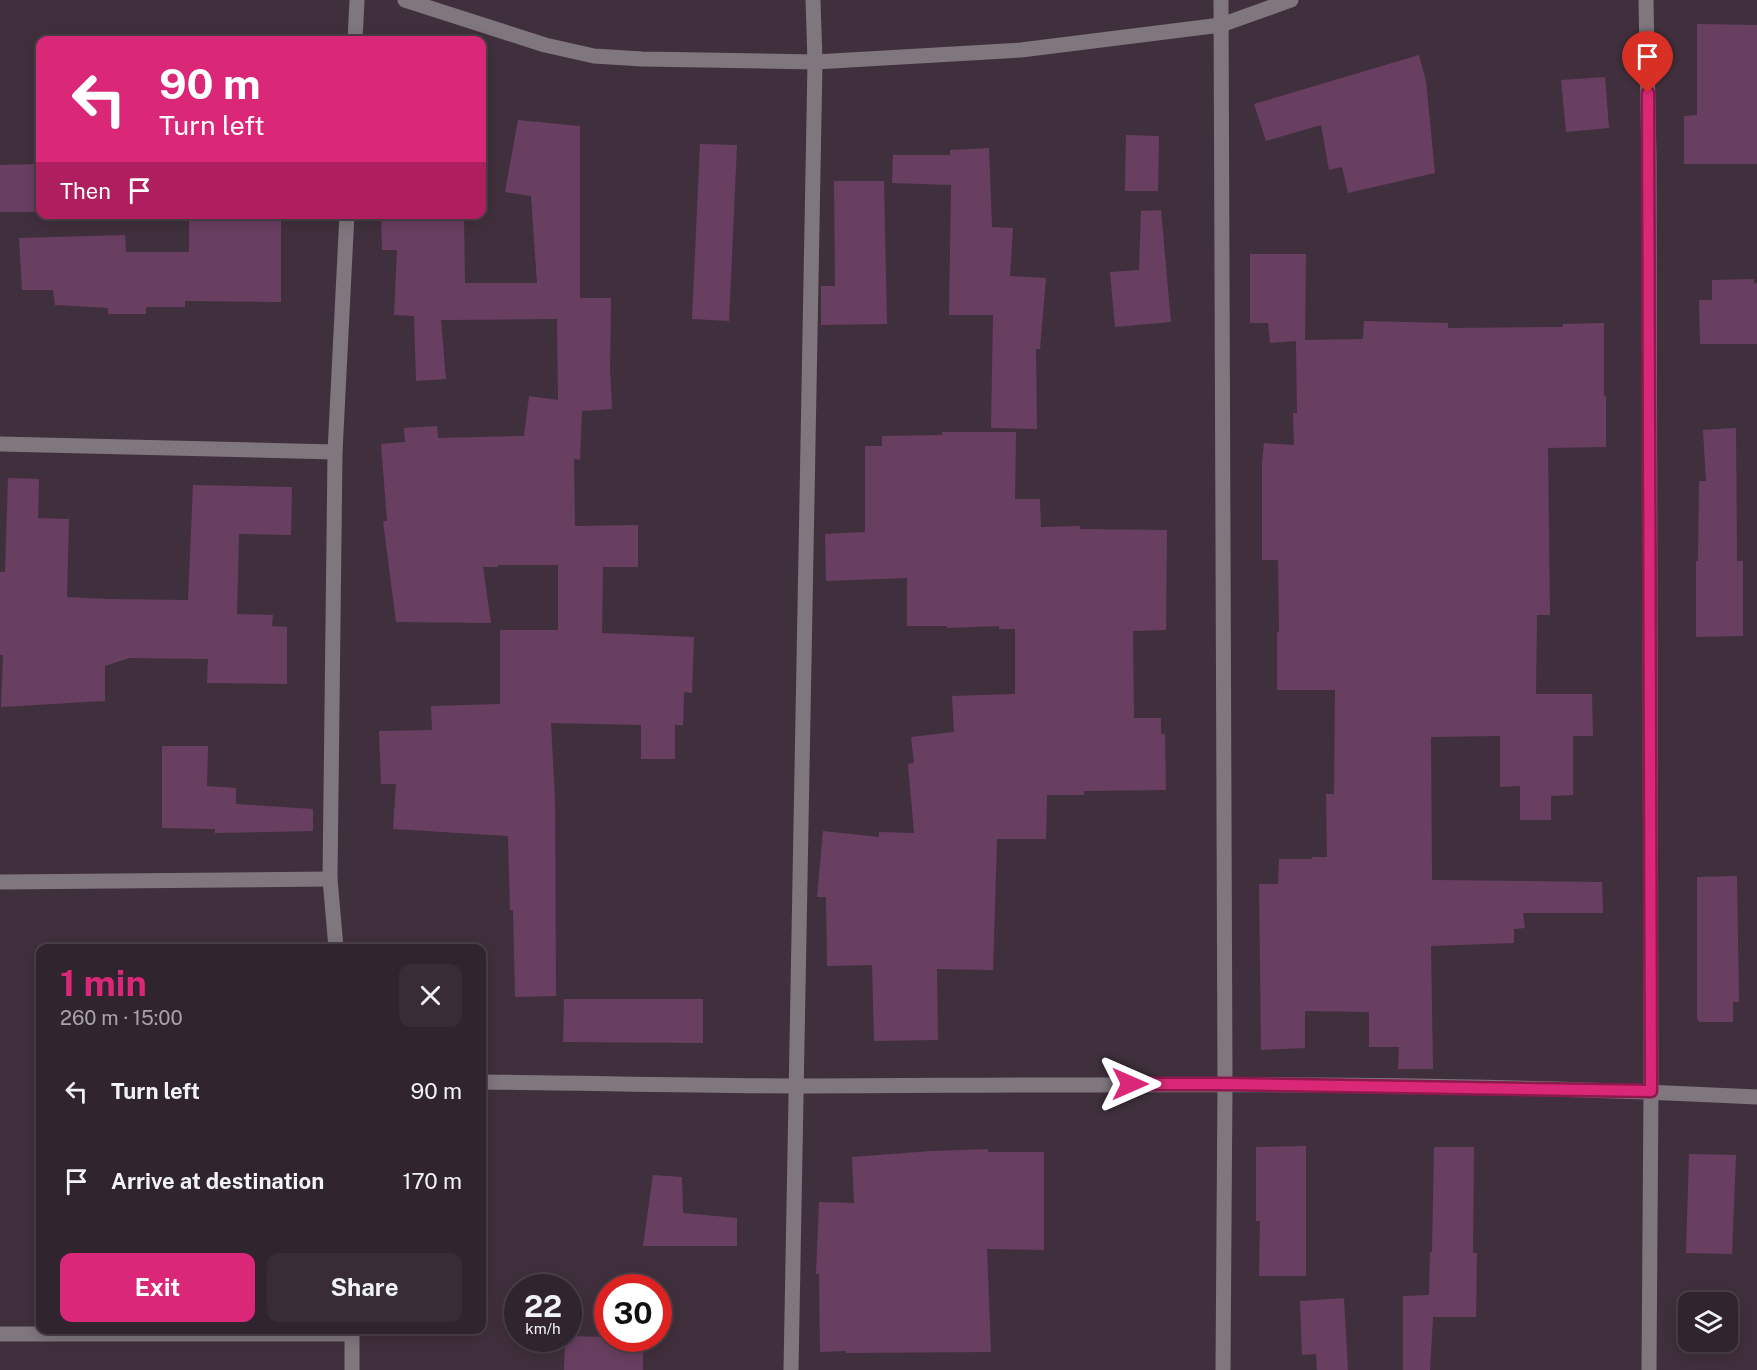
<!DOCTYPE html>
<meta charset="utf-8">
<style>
body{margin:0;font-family:"Public Sans",sans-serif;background:#382c36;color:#f1f3f6;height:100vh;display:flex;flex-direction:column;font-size:22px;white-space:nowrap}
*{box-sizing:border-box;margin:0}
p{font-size:20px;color:#a8a4aa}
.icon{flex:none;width:33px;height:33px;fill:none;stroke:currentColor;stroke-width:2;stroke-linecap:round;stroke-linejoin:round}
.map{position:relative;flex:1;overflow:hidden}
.sheet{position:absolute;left:36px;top:944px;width:450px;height:390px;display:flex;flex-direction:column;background:#30242e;border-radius:12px;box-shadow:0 3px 15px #0003,0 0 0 2px #4b414a}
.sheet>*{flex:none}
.hud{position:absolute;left:36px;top:36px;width:450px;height:183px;border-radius:12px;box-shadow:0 3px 15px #0003,0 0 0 2px #4b414a;background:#db2777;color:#fff;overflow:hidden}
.tools{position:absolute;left:1678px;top:1292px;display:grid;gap:12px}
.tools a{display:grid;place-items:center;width:60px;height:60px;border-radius:12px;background:#30242e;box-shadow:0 3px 15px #0003,0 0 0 2px #4b414a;font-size:30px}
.speed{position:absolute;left:504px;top:1274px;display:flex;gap:12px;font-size:30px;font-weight:700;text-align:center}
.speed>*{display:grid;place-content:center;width:78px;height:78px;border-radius:50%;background:#30242e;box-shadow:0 3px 15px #0003,0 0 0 2px #4b414a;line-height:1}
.speed small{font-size:15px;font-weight:400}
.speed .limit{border:9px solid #d22;background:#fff;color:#111}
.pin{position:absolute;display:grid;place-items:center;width:51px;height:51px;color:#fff;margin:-62px -26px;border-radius:50% 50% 50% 0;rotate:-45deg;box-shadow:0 0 6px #0007}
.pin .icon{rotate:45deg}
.me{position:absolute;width:66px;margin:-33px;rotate:90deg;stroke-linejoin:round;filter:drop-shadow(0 0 4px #0008)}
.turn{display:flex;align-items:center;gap:21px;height:126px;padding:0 24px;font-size:27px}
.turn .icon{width:78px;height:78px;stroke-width:2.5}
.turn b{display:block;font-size:42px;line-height:51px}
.then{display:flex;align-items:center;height:57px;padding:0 24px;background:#0003;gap:12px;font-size:22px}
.round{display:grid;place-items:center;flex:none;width:63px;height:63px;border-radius:12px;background:#382c36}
.overview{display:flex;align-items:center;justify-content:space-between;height:102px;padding:0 24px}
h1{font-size:36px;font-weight:700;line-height:45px;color:#db2777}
.primary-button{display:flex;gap:12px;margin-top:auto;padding:12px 24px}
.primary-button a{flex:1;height:69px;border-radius:12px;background:#db2777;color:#fff;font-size:24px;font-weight:700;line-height:69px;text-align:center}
.primary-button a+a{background:#382c36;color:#f1f3f6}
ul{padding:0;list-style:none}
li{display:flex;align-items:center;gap:18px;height:90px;padding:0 24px}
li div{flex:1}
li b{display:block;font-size:22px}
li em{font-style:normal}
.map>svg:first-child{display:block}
.building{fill:#693f61}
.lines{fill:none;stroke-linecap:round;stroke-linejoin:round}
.minor{stroke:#7f777d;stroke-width:15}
.route-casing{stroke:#8e194d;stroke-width:15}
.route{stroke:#db2777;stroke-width:10}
</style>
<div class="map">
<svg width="1757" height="1370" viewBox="0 0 1757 1370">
<rect width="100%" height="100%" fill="#40303d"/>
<g class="building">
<path d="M1697 24 1757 25V164H1684V116L1697 115Z"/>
<path d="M1419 55 1426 81 1435 173 1348 193 1342 167 1329 170 1321 125 1266 141 1254 104Z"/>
<path d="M1605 77 1609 128 1566 132 1561 80Z"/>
<path d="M518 120 580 126V298H611L610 369 612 409 582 411 580 460 574 459 575 526 638 525V567H603L602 633 694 637 692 693 684 692 683 725H675V759H641V725L551 723 555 800 556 996 515 997 513 910H510L508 836 393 829 396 784H381L379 731 432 730 431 706 500 704V630H558V565H498V567H483L491 623 396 622 383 521H387L381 444 405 442 404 428 437 426 438 438 524 436 529 396 558 400 557 319 441 320 446 379 416 381 414 316 394 315 397 250H382L381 214H464L465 283H537L531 196 505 192Z"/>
<path d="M1126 135 1159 136 1158 191H1125Z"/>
<path d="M700 144 737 145 729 321 692 319Z"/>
<path d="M989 148 992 227 1013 228 1010 276 1046 278 1040 349H1036L1037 429 991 428 993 315H949L951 185 892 183 893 155H950V150Z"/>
<path d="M40 164V212H0V165Z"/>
<path d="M834 181H884L887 324 821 325V286H835Z"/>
<path d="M1161 210 1171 322 1115 327 1110 272 1139 270 1141 211Z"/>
<path d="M281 214V302L185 301V307H146V314H108V308L55 305 53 290H22L19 238 125 235 126 252H189V215Z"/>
<path d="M1250 254H1306L1305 340H1302L1363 339 1364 321 1448 323V328L1563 327V324L1604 323V396H1606V447L1548 448 1550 615H1537L1536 694H1592L1593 736H1573V795L1551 796V820H1520V786L1500 787V736L1431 737 1432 880 1602 882 1603 913H1523L1525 928 1514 929V943L1431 946 1433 1069H1398L1399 1047H1369V1012L1305 1011V1048L1261 1050 1259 884H1278L1279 859H1312V857H1327L1326 794H1334L1335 690H1277V632H1279L1278 560H1262V462L1264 443 1294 445 1293 413H1297L1296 341 1270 343 1268 323H1250Z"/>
<path d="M1754 279V283H1757V344H1700L1699 300H1712V280Z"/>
<path d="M1736 428 1737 561H1743V636L1696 637V561H1698L1699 481H1706L1703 430Z"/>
<path d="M942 432H1016L1015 499H1040L1041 527 1080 526V529L1167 530 1166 630 1133 631 1134 718H1161V734H1165L1166 790 1084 791V795H1047L1046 839H997L993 970 937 969 938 1040 874 1041 872 965 827 966 826 897H817L823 831 879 837V832L914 833 908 764 914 763 911 737 954 732 952 696 1015 694V629H999V626L947 628V626H907V578L826 581 825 534 865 532V446H882V436L942 435Z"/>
<path d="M8 478 39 479 38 518 69 519 67 597 107 599 188 600 193 485 292 487 291 535 239 534 237 614 273 615 272 626 287 627V684L207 683 208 659 129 658 105 666V701L1 707 3 655H0V572H5Z"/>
<path d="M162 746H208L207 786 236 788V804L313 809V831L215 833V829L162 828Z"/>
<path d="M1737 876 1739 1002H1733V1022H1699V1020H1697V877Z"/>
<path d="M564 999H703V1043L563 1042Z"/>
<path d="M1306 1146V1276H1259L1260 1221H1256V1147Z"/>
<path d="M1434 1147H1474L1473 1253H1477L1476 1317H1433L1430 1370H1403V1296L1429 1295 1430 1252H1432Z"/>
<path d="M988 1149V1152H1044V1250L987 1249 991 1352 846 1353V1351L820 1352 819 1274H816L819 1202 854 1203 852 1157 931 1151Z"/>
<path d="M1689 1154 1736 1155 1732 1254 1686 1253Z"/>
<path d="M653 1175 682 1177 683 1213 737 1218V1246H643Z"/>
<path d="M1344 1298 1348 1370H1317L1316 1354 1302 1355 1300 1301Z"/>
<path d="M568 1336 643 1338V1370H564L565 1338Z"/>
</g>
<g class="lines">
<g class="minor">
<path d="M405 0 545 45 594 56 642 59 815 62 1021 50 1221 25 1291 0"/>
<path d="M1221 0 1225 1084 1223 1370"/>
<path d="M1646 0 1649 162 1651 1091 1649 1370"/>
<path d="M355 40 357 0"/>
<path d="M0 444 335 452"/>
<path d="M0 882 330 879"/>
<path d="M336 948 330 879 335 452 347 214"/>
<path d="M482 1082C588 1083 695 1086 802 1086 1120 1085 1439 1080 1757 1097"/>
<path d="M352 1329V1370"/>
<path d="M0 1334H352"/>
<path d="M791 1370 815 62 813 0"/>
</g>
</g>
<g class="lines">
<defs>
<path id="route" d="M1130 1084H1225L1651 1091 1648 93"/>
</defs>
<use href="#route" class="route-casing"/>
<use href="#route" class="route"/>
</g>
</svg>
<div class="tools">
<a><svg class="icon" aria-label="layers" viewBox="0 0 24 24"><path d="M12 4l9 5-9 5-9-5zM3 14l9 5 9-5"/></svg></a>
</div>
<div class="speed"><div>22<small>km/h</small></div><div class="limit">30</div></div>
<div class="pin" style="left:1648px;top:93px;background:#d93025"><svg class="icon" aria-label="arrive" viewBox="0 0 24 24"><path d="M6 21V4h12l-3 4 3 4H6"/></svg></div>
<svg class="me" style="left:1130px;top:1084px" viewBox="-20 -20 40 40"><path d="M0-17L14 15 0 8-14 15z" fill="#db2777" stroke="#fff" stroke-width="4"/></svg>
<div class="hud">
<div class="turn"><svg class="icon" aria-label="left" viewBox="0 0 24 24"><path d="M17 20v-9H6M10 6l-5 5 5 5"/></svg><div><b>90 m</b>Turn left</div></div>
<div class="then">Then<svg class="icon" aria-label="arrive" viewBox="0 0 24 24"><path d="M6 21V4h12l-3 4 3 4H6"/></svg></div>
</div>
<section class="sheet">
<div class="overview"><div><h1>1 min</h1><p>260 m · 15:00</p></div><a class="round"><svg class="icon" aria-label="close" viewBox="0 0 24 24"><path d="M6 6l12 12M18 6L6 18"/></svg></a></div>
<ul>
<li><svg class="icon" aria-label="left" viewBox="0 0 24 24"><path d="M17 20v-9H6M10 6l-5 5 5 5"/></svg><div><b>Turn left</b></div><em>90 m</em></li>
<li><svg class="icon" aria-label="arrive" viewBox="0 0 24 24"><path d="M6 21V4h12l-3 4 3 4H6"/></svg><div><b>Arrive at destination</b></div><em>170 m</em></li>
</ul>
<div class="primary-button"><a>Exit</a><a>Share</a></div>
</section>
</div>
